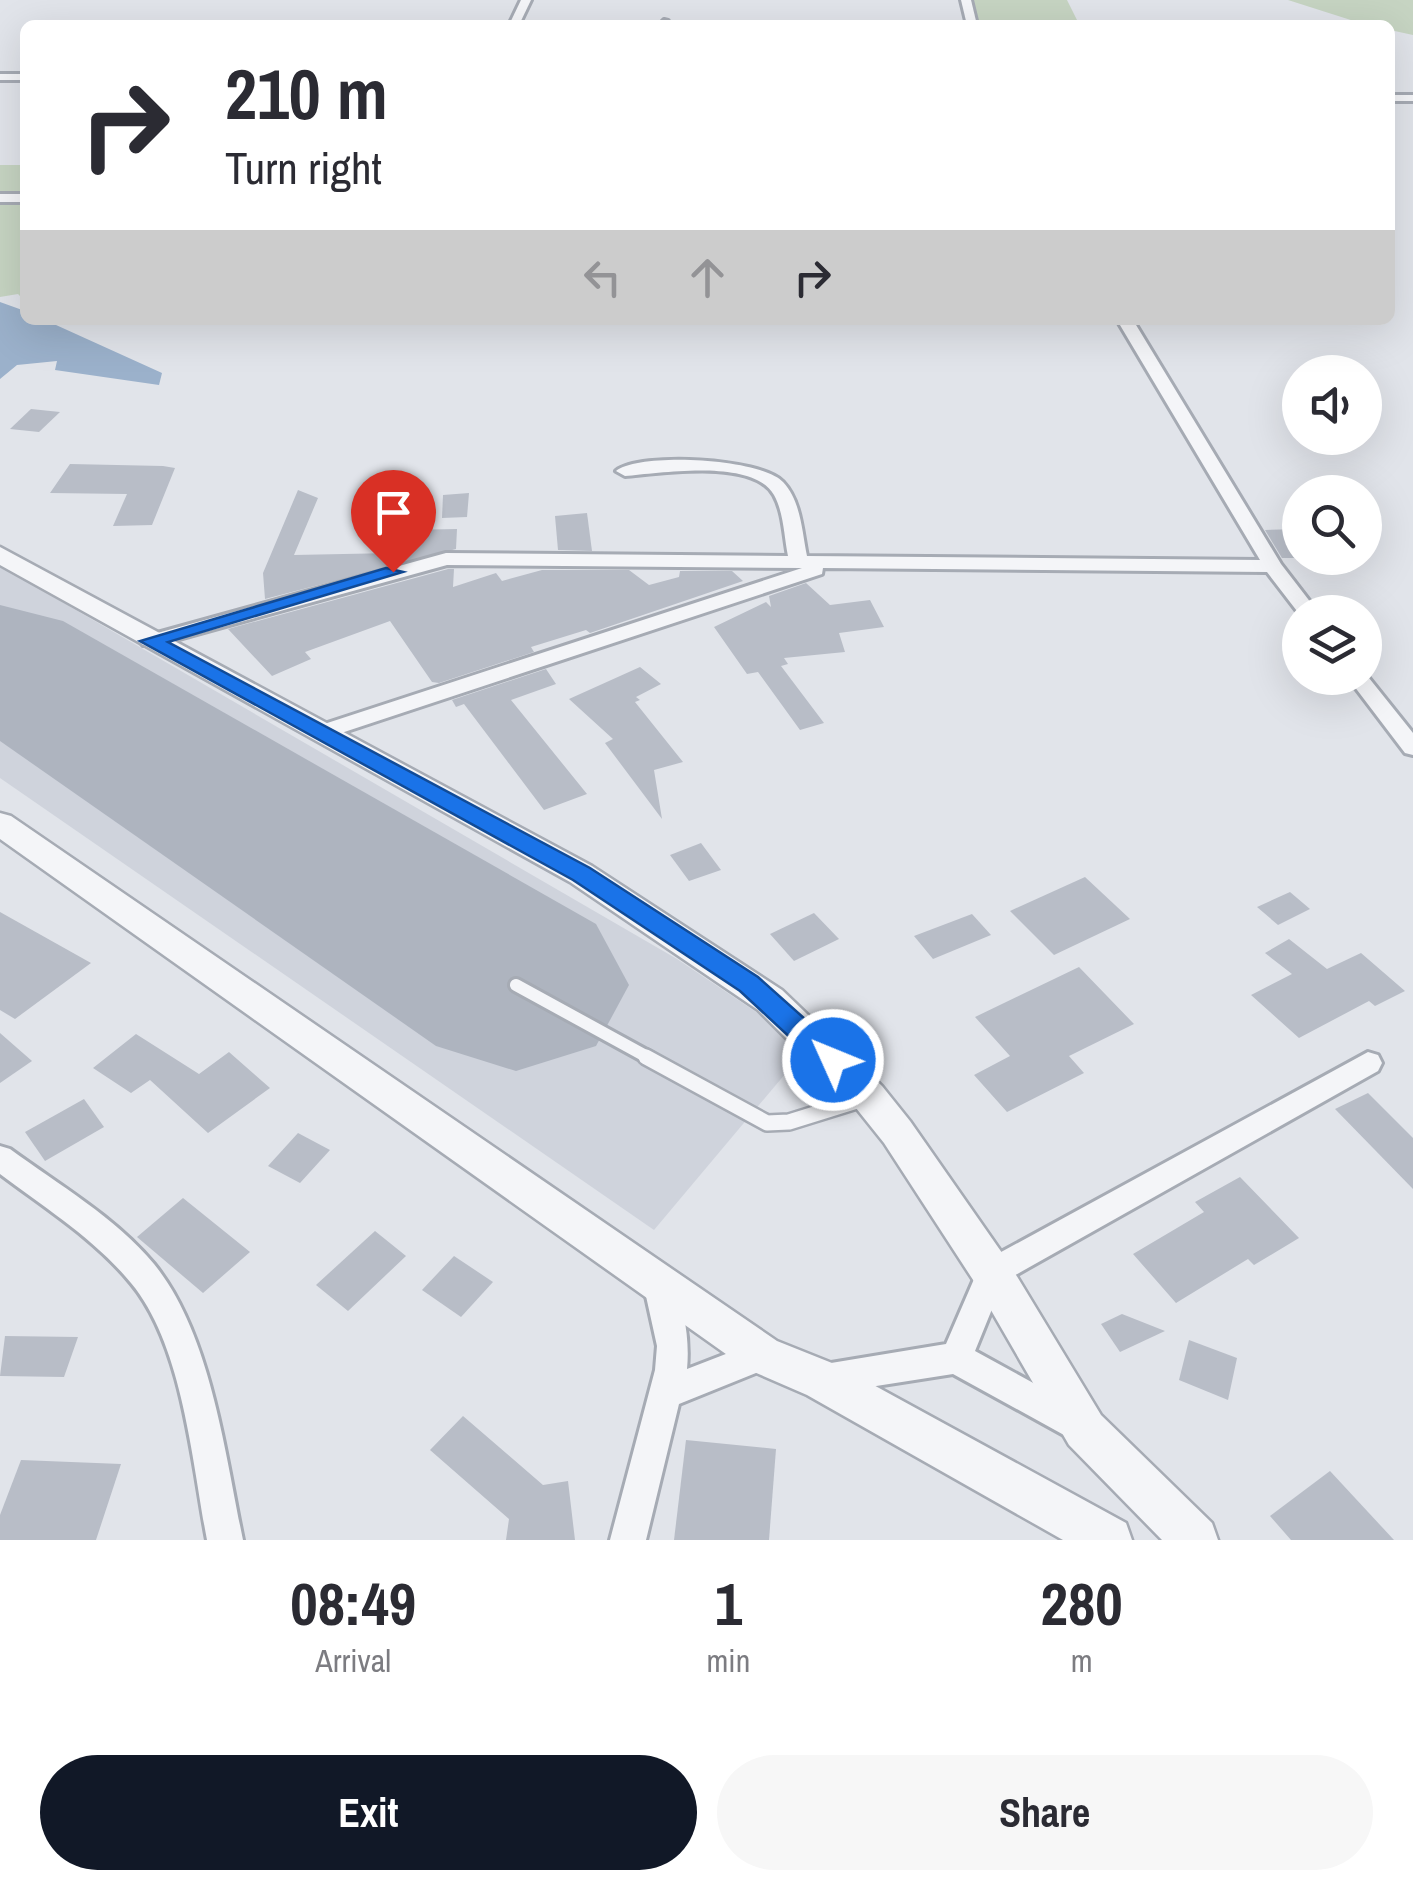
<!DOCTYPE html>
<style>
body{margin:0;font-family:"Archivo Narrow",sans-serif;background:#f7f7f7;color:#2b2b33;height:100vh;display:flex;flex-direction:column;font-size:38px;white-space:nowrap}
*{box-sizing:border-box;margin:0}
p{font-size:32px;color:#7c7c81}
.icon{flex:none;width:55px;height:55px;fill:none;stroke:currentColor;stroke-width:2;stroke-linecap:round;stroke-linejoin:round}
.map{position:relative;height:1540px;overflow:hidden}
.panel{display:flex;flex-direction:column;background:#fff;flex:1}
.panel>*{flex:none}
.guide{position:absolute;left:20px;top:20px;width:1375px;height:305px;border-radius:15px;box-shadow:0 10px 40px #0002;background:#fff;color:#2b2b33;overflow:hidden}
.buttons{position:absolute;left:1282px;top:355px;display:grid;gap:20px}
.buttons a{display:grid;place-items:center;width:100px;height:100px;border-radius:50%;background:#fff;box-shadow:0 10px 40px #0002;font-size:50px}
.pin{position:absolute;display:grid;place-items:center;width:85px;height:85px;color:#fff;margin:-102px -42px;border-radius:50% 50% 50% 0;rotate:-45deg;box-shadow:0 0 10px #0007}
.pin .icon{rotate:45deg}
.me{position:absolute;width:110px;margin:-55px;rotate:314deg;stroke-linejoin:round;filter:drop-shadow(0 0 8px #0008)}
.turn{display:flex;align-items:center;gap:35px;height:210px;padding:0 40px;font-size:45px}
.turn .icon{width:130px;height:130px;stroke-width:2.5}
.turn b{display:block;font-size:70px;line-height:85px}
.lanes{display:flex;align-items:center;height:95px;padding:0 40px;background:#0003;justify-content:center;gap:50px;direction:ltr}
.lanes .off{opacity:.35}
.eta{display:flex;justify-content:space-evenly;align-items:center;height:170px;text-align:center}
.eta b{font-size:60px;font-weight:800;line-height:70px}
.primary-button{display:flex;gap:20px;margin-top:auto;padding:20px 40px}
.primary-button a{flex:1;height:115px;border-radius:60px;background:#111827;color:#fff;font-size:40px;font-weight:800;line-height:115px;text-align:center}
.primary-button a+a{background:#f7f7f7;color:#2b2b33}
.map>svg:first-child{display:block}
.built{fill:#cfd3dc}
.green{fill:#c6d4c2}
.water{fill:#9bb1cb}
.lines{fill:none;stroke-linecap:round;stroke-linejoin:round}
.runway{fill:#aeb4bf;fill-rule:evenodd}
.building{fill:#b8bdc7}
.service-far1-casing{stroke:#a6abb4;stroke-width:18}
.service-casing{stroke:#a6abb4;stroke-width:20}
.minor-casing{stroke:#a6abb4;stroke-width:6}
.tertiary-casing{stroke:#a6abb4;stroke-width:5}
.service-far1{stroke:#f4f5f8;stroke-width:12}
.service{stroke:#f4f5f8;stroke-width:15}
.minor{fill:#f4f5f8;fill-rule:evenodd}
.tertiary{fill:#f4f5f8;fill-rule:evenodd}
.route{fill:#1a73e8;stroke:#114b97;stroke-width:2.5}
</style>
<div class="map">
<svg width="1413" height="1540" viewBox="0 0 1413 1540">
<rect width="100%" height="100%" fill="#e1e4ea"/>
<path class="built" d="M0 566 677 959 786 1032 794 1044 796 1061 654 1230 0 778Z"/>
<g class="green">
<path d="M970 0H1067L1079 24 975 23Z"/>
<path d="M1288 0H1413V35L1390 30V25L1357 22Z"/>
<path d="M0 165H25V301L18 294 0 297Z"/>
</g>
<path class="water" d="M0 302 25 311V320H45L162 373 159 385 55 370 57 361 17 365 0 379Z"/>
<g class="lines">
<path class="runway" d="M0 605 63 621 596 924 629 985 596 1046 516 1071 436 1046 0 741Z"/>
</g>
<g class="building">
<path d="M31 409 60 412 39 432 10 429Z"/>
<path d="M70 464 163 466 175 468 152 525 113 526 127 494 50 493Z"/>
<path d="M298 490 318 498 294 555 393 553 407 530 457 529 456 549 265 599 263 573Z"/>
<path d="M469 493 467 517 442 518 443 495Z"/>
<path d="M587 513 592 551 558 550 555 516Z"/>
<path d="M1300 529V558H1282L1265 530Z"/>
<path d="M448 569H454L453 587 496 573 502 581 542 570H629L649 585 679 577 680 571H732L743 581 590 633 586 630 531 647 534 652 439 683 432 682 390 621 305 652 311 659 272 676 228 629Z"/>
<path d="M806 583 830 605 870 600 884 627 839 633 845 652 784 658 788 664 781 666 824 723 800 730 758 672 747 674 714 627 766 602 771 607 769 596Z"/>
<path d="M640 667 661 684 636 697 640 700 635 702 683 762 654 770 662 819 605 743 613 739 569 699Z"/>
<path d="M546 669 556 684 511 700 587 794 544 810 464 704 456 707 452 700Z"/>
<path d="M701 843 721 870 689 881 670 855Z"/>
<path d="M1085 877 1130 919 1054 955 1010 911Z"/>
<path d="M1290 892 1310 909 1278 925 1257 907Z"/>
<path d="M0 912 91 963 15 1019 0 1010Z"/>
<path d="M814 913 839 939 794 961 770 934Z"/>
<path d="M972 914 991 935 933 959 914 936Z"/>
<path d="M1289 939 1327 969 1361 953 1405 991 1375 1006 1369 1001 1299 1038 1251 995 1292 974 1265 953Z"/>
<path d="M1079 967 1134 1024 1069 1056 1084 1073 1007 1112 974 1075 1010 1056 975 1017Z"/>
<path d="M0 1033 32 1061 0 1083Z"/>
<path d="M136 1034 199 1074 229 1052 270 1088 208 1133 150 1080 131 1093 93 1068Z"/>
<path d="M1368 1093 1413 1138V1189L1335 1109Z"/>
<path d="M84 1099 104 1127 45 1161 25 1132Z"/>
<path d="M298 1133 330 1150 300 1183 268 1166Z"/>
<path d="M1240 1177 1299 1238 1254 1265 1248 1259 1176 1303 1133 1254 1204 1212 1195 1202Z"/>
<path d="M183 1198 250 1252 203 1293 137 1237Z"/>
<path d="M375 1231 406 1256 348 1311 316 1285Z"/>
<path d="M454 1256 493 1282 461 1317 422 1290Z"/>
<path d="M1122 1314 1165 1331 1120 1352 1101 1324Z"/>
<path d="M5 1336 78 1337 64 1377 0 1376Z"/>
<path d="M1189 1340 1237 1358 1228 1400 1179 1380Z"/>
<path d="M463 1416 543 1485 568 1481 575 1540H506L509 1519 430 1450Z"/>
<path d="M686 1440 776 1449 769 1540H674Z"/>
<path d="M21 1460 121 1464 96 1540H0V1515Z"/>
<path d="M1330 1471 1394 1540H1291L1270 1516Z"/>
</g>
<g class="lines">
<defs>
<path id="service-far1" d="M516 985 651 1059"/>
<path id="service" d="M646 1057 767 1123 789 1122 863 1099"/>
<g id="minor">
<path d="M521 0H531L519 25H509Z"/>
<path d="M961 0H971L977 25H967Z"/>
<path d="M664 20 668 21 669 25H659Z"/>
<rect x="0" y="74" width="25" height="6"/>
<rect x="1390" y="95" width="23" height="6"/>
<rect x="0" y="194" width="25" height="8"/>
<path d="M1117 320H1133L1281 564 1318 612 1300 615 1267 572 823 568 822 574 320 740 309 733 312 728 802 568 447 565 157 645H143L140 641 143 637 446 553 788 556C784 537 784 513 774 495 753 458 661 473 625 476L616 471C640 452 760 458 783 482 801 501 802 532 807 556L1260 560Z"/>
<path d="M1365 673 1413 733V755L1405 753 1348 678H1365Z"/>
<path d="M1368 1052 1378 1055 1382 1063 1378 1071 1003 1282 975 1351 1088 1413 1093 1424 1088 1435 1076 1440 1064 1435 953 1374 825 1394 813 1390 809 1379 813 1368 825 1364 946 1344 981 1263Z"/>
<path d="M0 1146 10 1149C59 1185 115 1217 154 1264 211 1334 225 1454 243 1540H207C192 1462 183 1345 131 1283 95 1239 45 1208 0 1174Z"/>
<path d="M660 1273 671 1277C684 1305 690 1339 687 1369L762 1340 773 1344 778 1355 773 1366 679 1404 646 1540H610L655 1370 657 1346 644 1287 649 1277Z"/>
</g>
<g id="tertiary">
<path d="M0 547 592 866 782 990 882 1086 910 1121 1007 1260 1101 1415 1212 1523 1218 1540H1162L1069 1445 977 1286 884 1143 856 1108 758 1010 570 882 0 565Z"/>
<path d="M0 813 11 816 777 1341 837 1365 1126 1523 1132 1540H1063L807 1395 747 1369 0 839Z"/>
</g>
</defs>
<use href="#service-far1" class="service-far1-casing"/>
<use href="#service" class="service-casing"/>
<use href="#minor" class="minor-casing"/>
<use href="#tertiary" class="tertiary-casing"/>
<use href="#service-far1" class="service-far1"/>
<use href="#service" class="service"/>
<use href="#minor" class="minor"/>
<use href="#tertiary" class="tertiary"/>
</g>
<path class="route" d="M386 568 403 572 168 642 590 868 758 977 843 1053 847 1060 843 1068H823L740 991 573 880 140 641Z"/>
</svg>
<div class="buttons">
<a><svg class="icon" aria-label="sound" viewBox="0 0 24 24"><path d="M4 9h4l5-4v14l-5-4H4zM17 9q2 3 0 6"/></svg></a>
<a><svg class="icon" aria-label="search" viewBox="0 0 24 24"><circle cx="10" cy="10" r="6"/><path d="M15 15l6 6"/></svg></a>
<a><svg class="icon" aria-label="layers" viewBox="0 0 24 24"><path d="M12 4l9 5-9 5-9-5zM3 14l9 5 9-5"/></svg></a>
</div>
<div class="pin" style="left:393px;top:572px;background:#d93025"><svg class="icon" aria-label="arrive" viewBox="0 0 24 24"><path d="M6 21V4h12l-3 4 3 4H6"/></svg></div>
<svg class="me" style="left:833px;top:1060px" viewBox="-20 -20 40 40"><circle r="17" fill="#1a73e8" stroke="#fff" stroke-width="3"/><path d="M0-11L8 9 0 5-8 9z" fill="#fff"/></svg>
<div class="guide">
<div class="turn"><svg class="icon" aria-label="right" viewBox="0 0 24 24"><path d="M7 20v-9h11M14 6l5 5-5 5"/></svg><div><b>210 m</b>Turn right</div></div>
<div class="lanes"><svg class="icon off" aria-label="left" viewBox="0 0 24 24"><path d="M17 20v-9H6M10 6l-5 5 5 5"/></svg><svg class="icon off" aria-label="ahead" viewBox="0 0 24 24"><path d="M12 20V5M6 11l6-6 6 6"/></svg><svg class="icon" aria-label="right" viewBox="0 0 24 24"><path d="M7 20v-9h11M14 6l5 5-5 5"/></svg></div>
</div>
</div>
<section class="panel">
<div class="eta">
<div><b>08:49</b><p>Arrival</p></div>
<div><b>1</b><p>min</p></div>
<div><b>280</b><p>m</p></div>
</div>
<div class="primary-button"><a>Exit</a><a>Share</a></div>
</section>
